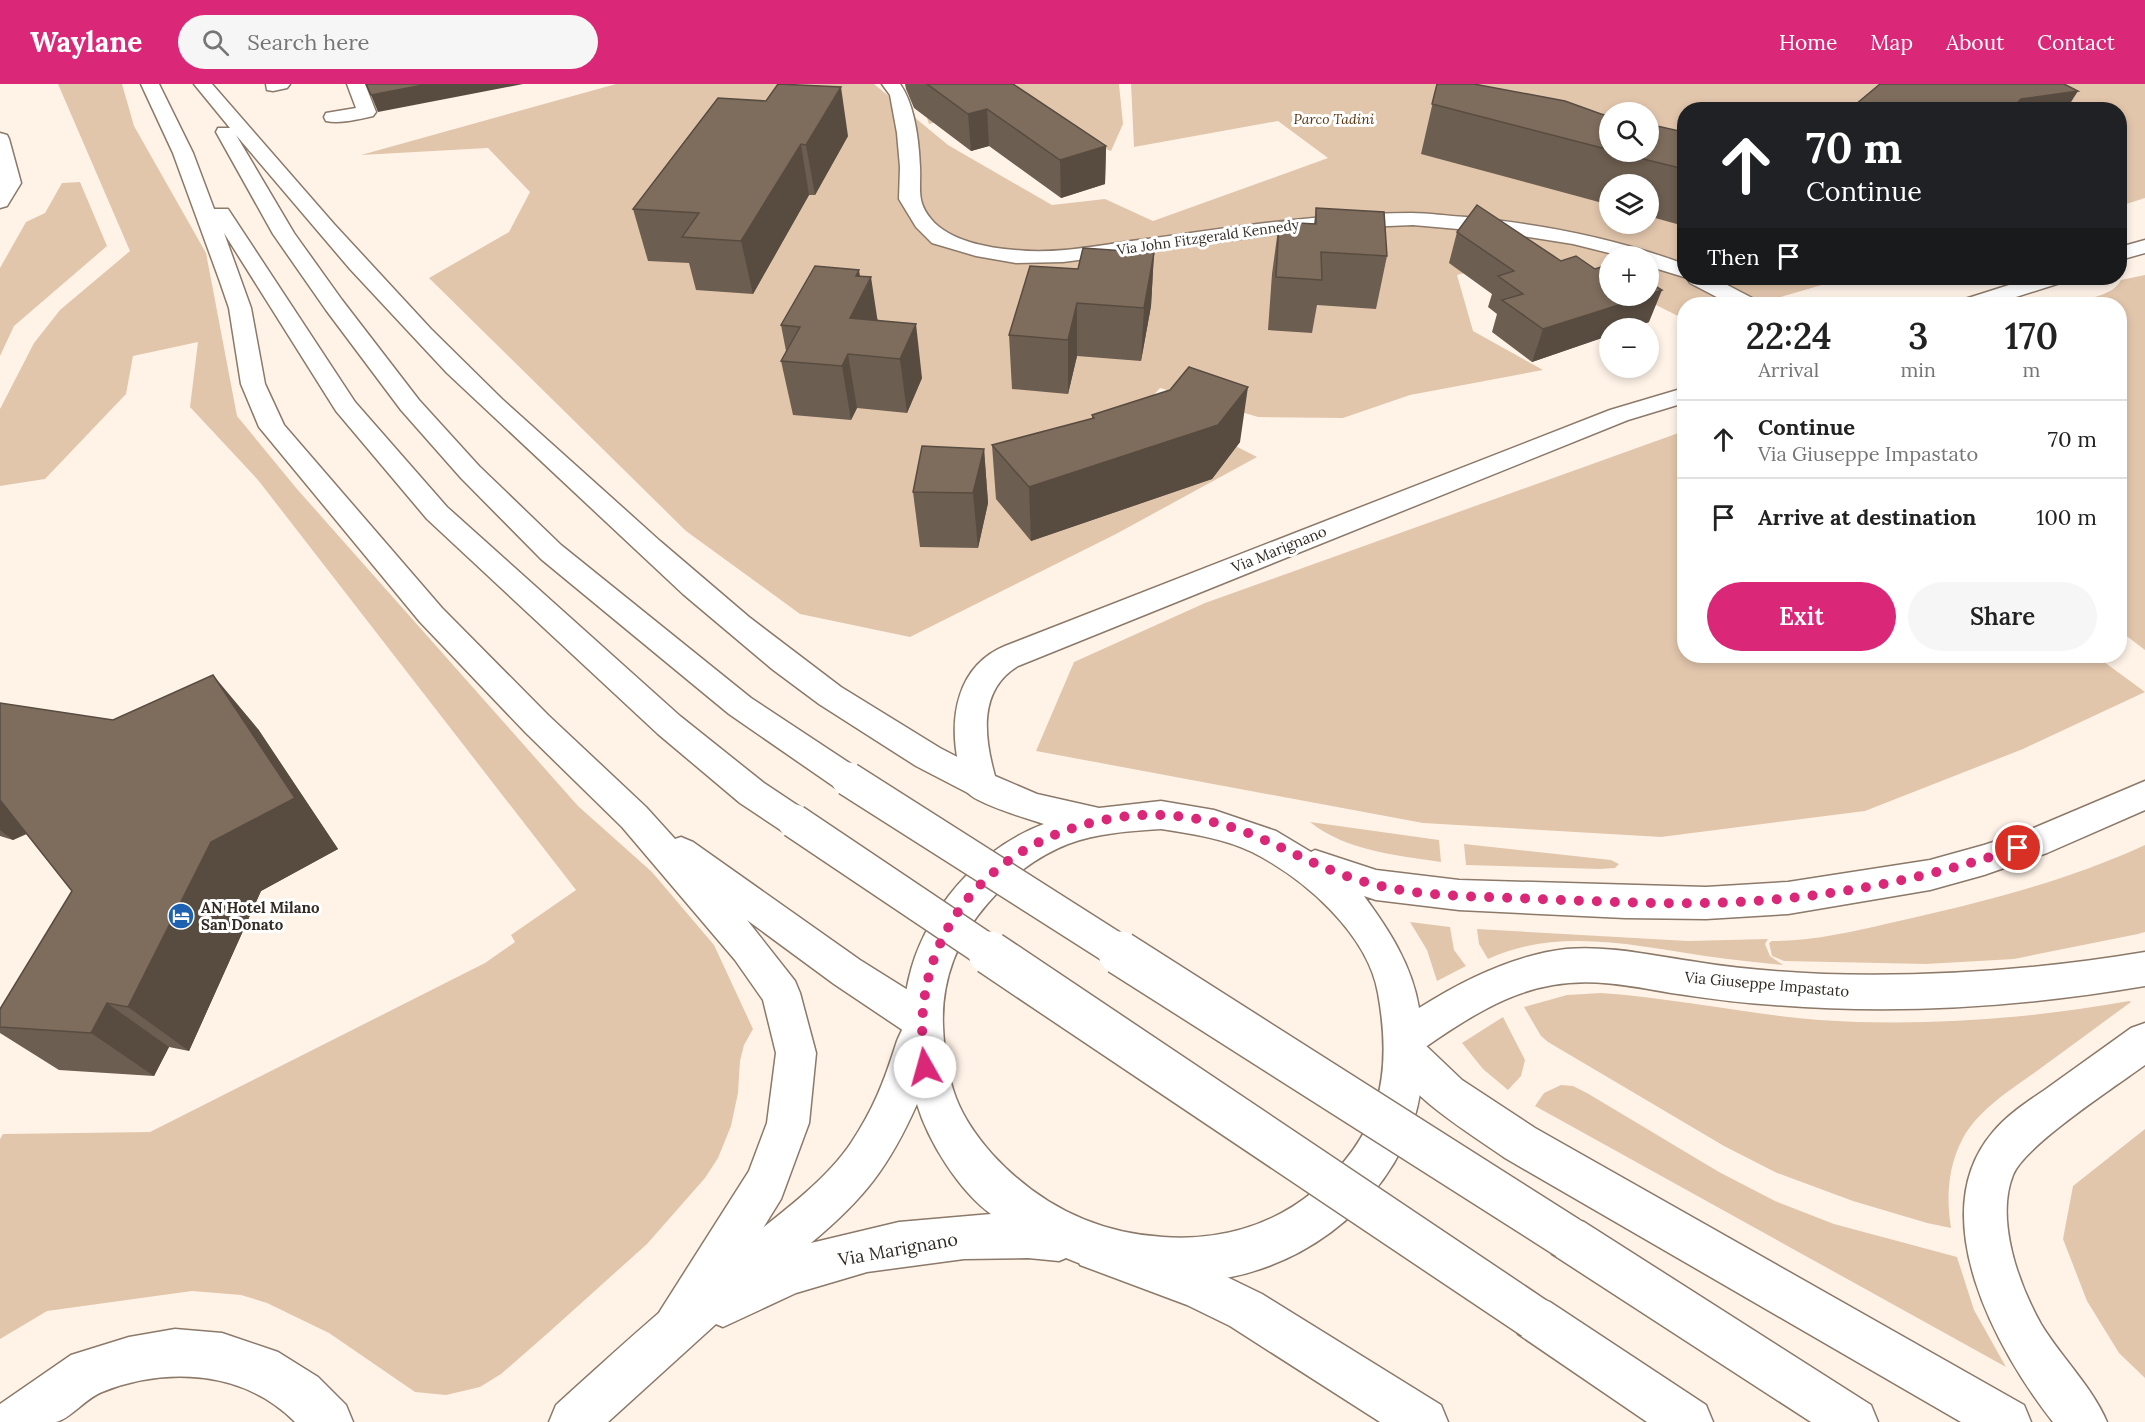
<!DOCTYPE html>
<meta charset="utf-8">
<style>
body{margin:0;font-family:Lora,serif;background:#f6f6f6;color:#222;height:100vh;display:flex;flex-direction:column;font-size:22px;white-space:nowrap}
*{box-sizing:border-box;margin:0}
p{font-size:20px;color:#767676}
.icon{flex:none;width:33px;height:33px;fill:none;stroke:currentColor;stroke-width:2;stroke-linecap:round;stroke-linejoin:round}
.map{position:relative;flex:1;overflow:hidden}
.drawer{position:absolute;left:1677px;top:213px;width:450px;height:366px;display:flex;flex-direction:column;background:#fff;border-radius:24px;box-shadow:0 3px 9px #0003}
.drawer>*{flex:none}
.top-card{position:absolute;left:1677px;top:18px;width:450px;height:183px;border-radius:24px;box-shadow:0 3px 9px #0003;background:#202124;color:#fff;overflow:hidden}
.tools{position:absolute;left:1599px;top:18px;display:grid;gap:12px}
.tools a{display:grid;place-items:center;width:60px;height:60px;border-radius:50%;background:#fff;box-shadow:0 3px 9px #0003;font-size:30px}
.pin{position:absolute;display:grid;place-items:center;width:51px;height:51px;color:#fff;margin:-26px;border:3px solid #fff;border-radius:50%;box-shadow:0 2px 6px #0007}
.me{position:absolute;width:66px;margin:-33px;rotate:353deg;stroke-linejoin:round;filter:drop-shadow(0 0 4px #0008)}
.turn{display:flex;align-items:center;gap:21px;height:126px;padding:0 30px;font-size:27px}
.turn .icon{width:78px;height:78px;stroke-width:2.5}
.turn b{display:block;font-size:42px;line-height:51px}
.then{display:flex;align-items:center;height:57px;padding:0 30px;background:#0003;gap:12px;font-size:22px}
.eta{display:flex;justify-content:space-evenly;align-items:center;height:102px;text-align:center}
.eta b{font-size:36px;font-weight:600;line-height:42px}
.action{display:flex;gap:12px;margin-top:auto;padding:12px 30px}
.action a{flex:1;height:69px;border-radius:36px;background:#db2777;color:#fff;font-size:24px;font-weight:600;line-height:69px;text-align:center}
.action a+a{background:#f6f6f6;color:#222}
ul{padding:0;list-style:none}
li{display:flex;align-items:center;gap:18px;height:78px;padding:0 30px;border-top:2px solid #e0e0e0}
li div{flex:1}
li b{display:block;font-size:22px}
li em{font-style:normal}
header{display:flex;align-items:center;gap:36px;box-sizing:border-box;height:84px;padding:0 30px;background:#db2777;color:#fff}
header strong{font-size:28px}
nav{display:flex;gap:33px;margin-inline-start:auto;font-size:21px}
.search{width:420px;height:54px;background:#f6f6f6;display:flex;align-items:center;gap:15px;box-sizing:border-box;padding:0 21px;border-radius:33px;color:#767676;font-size:22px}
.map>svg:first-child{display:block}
.green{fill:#e2c6ac;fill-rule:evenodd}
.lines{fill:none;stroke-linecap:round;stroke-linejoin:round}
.pedestrian-casing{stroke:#8b7969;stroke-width:3}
.minor-casing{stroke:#8b7969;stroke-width:3}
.trunk-casing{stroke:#8b7969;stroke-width:3}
.motorway-casing{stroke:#8b7969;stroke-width:3}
.pedestrian{fill:#fff;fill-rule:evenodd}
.minor{fill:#fff;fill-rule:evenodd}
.trunk{fill:#fff;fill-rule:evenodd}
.motorway{fill:#fff;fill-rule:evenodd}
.trunk-bridge-far1-casing{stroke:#8b7969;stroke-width:36;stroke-linecap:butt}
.trunk-bridge-casing{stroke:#8b7969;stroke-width:46;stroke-linecap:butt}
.trunk-bridge-far1{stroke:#fff;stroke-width:33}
.trunk-bridge{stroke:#fff;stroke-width:43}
.wall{fill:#6c5e50}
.shaded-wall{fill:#584c41}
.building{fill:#7e6d5d;stroke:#584c41;stroke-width:1.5}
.route{stroke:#db2777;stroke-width:10;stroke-dasharray:0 18}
.labels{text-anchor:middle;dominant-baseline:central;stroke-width:6;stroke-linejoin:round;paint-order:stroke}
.far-park-label{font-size:14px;font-style:italic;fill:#58350e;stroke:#fff}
.far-street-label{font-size:14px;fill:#322b24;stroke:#fff}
.street-label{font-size:15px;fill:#322b24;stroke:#fff}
.poi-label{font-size:15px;font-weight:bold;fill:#322b24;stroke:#fff;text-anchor:start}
.near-street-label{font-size:18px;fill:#322b24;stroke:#fff}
</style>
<header>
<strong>Waylane</strong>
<div class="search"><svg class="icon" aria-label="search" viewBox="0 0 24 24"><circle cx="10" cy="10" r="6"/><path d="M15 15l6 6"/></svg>Search here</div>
<nav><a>Home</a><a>Map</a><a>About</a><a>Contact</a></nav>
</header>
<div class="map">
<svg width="2145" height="1338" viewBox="0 0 2145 1338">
<rect width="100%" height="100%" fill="#fff3e8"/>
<g class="green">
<path d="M58 0H122L134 42 206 169 237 332 297 405 578 722 652 788 714 861 753 945 744 961 740 977 738 1009 731 1042 718 1074 705 1094 647 1160 548 1249 501 1290 480 1303 446 1311 415 1308 329 1249 267 1219 241 1211 192 1207 47 1227 0 1255V1055L3 1050 150 1048 485 879 515 858 511 851 576 806 258 396 190 323 198 258 133 272 126 310 45 395 0 402V325L34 259 60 226 130 167Z"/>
<path d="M616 0H874L948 61 1052 121 1105 115 1153 137 1328 74 1278 37 1134 63 1131 0H2145V114L2120 122V26H1684V194H1859L1832 198 1756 220H1684V235L1638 212H1648V172H1610L1609 200 1494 181 1457 191 1473 247 1543 286 1410 311 1343 334 1258 333 1160 304 1148 317 1257 373 1116 450 910 553 800 530 686 447 429 194 509 148 530 108 488 64 361 71ZM1610 28H1648V68H1610ZM1610 100H1648V140H1610Z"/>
<path d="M916 0H1119L1123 40 1111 67 1084 57 1018 17 929 40Z"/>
<path d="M80 98 107 162 14 242 0 272V184L26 138 45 129 62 99Z"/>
<path d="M2145 191V566L2120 547V220H2040C2063 217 2110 218 2121 196Z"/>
<path d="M1684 347V572H2096L2145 608 2023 665 1865 727 1661 753 1423 739 1036 667 1074 578 1205 519Z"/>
<path d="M1310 738 1439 756 1441 778C1396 771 1346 767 1310 738Z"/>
<path d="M1464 760 1611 776 1619 780 1615 784 1600 785 1466 781Z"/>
<path d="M2145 761V848L2138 850 2014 875 1926 880 1784 877 1772 872 1769 859 1772 857C1812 857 1852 848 1890 839 1976 820 2065 798 2145 761Z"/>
<path d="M1410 838 1450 843 1454 866 1466 882 1437 897 1427 866Z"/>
<path d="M1477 845 1688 857 1768 855 1765 860 1770 872 1783 881C1757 878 1731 876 1705 872 1633 861 1557 843 1488 875L1479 860Z"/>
<path d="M1601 909C1674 914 1746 930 1819 936 1921 943 2028 935 2129 917L2131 918C2102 939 2074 960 2045 981 2017 1002 1980 1023 1963 1054 1948 1082 1946 1113 1951 1144L1927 1139 1853 1117 1777 1089 1724 1062 1548 958 1541 952 1524 923 1567 911Z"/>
<path d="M1503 933 1525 976 1521 992 1508 1006 1483 985 1462 959Z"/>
<path d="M1561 1001 1573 1002 1587 1009 1719 1088 1775 1117 1834 1140 1957 1173 1974 1226 2006 1283 1535 1022 1544 1009Z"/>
<path d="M2145 1045V1294L2119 1269 2087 1217 2063 1155 2073 1102Z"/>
</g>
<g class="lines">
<defs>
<g id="pedestrian">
<path d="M266 0H290L287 4 273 7 267 6Z"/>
<path d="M347 0H365L376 28 373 32C360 35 340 40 326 37L324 33 326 29 356 24Z"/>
</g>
<g id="minor">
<path d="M882 0H900C915 21 919 58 920 83 921 105 916 117 931 135 949 157 988 164 1015 166 1058 171 1104 160 1147 155 1235 143 1323 129 1411 129 1429 129 1448 132 1466 133 1541 140 1614 154 1684 180V193L1648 182V172H1621L1573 160 1503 149 1413 141 1316 145 1063 178 1016 179 976 172 932 159 916 143 899 115 900 83 897 49 890 11Z"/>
<path d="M0 49 7 51 9 55 21 99 7 122 0 124Z"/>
<path d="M2145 156V169L2120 176V163Z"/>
<path d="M1687 194H1714L1754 215 1757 220H1730L1690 199Z"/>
<path d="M2031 194H2063L2060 199 1994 220H1962L1965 215Z"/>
<path d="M1684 304V319L1628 336 1018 582C978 606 984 653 995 692L1037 710 1099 724 1161 717 1214 726 1276 747 1311 768 1315 766 1376 786 1459 796 1706 803 1788 798 1930 776 1984 761 2024 748 2145 697V726L2047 769 1984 791 1930 806 1788 830 1706 835 1625 834 1459 826 1376 816 1364 812C1389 846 1412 881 1419 924 1463 896 1514 871 1566 865 1609 861 1654 872 1697 878 1739 885 1781 888 1824 890 1932 893 2038 886 2145 868V902C2022 923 1899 931 1774 921 1740 919 1705 914 1671 909 1632 902 1593 894 1553 901 1505 909 1463 937 1424 964 1422 986 1422 1007 1416 1028 1388 1126 1292 1194 1191 1198 1147 1200 1106 1191 1066 1174L1059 1177 1028 1174 964 1175 867 1188 796 1209 723 1243 716 1240 608 1338H549L556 1321C609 1273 661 1225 717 1180 759 1145 821 1104 851 1059 873 1026 884 998 896 960 898 953 903 946 904 939 905 934 903 927 904 921 906 906 910 887 915 873 937 813 985 762 1044 740 1028 735 978 720 968 709 961 702 960 688 958 678 949 633 957 582 1005 562L1610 326ZM1161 745C1192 750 1223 754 1252 768 1304 794 1368 850 1378 909 1393 992 1380 1053 1313 1108 1270 1143 1217 1157 1163 1153 1095 1149 1038 1120 992 1070 978 1054 964 1035 956 1014 947 990 944 967 943 942 941 896 958 853 988 819 1011 793 1035 773 1068 760 1097 749 1130 747 1161 745ZM917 1020C928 1057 959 1107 991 1130L899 1138 811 1159C864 1115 889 1083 917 1020Z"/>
<path d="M175 1245 222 1249 278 1268 318 1293 346 1321 353 1338H295C245 1287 167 1282 102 1308 86 1314 70 1335 56 1338 39 1338 17 1338 0 1338V1320L71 1271 129 1253Z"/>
</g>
<g id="trunk">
<path d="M141 0H159L193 69 214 125H228L355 318 447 423 680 632 764 699 806 727 811 737 806 747 794 751 782 747 740 719 658 650 427 435 336 327 224 149 251 224 265 300 284 341 442 524 548 631 646 723 675 755 681 753 693 758 860 876 935 923 941 936 935 949 921 954 907 949 834 900 747 836 795 897 800 909 816 969 809 1039 781 1115 692 1259 676 1266 660 1259 653 1243 660 1227 749 1087 767 1039 776 969 763 916 735 876 622 743 526 649 420 538 259 343 241 300 229 224 219 195 173 69Z"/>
<path d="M194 0H212L334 140 431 245 502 315 660 457 749 533 841 603 940 664 992 691 997 700 992 709 980 713 968 709 916 682 819 620 772 585 683 510 447 289 350 185 236 51 294 149 342 216 419 316 479 382 561 461 751 614 860 686 865 695 860 704 848 708 836 704 729 630 541 475 461 394 401 326 326 226 273 150 216 48 218 44H230Z"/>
<path d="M2145 939V981C2116 1002 2024 1062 2013 1091 1995 1136 2019 1201 2041 1240 2061 1273 2093 1304 2107 1338H2053C1997 1267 1922 1131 1993 1048 2008 1030 2027 1018 2046 1005 2074 985 2103 964 2131 944Z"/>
<path d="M1406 950 1420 956 1462 996 1535 1044 2024 1321 2031 1338H1961L1505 1074C1468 1048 1405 1011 1386 969L1392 956Z"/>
<path d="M1568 1132 1584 1138 1871 1321 1878 1338H1811L1552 1170 1546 1154 1552 1138Z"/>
<path d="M1534 1211 1550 1218 1706 1321 1713 1338H1647L1518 1250 1511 1234 1518 1218Z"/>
</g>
<path id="motorway" d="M1096 1143 1198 1179 1262 1210 1441 1321 1448 1338H1380L1230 1242 1187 1221 1080 1181 1074 1165 1080 1149Z"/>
</defs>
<use href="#pedestrian" class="pedestrian-casing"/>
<use href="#minor" class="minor-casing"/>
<use href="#trunk" class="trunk-casing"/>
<use href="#motorway" class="motorway-casing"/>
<use href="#pedestrian" class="pedestrian"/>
<use href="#minor" class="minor"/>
<use href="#trunk" class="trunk"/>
<use href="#motorway" class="motorway"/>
<defs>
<g id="trunk-bridge-far1">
<path d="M848 695 1123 870"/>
<path d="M794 737 992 870"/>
</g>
<g id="trunk-bridge">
<path d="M990 869 1534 1234"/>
<path d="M1120 869 1568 1154"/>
</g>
</defs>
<use href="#trunk-bridge-far1" class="trunk-bridge-far1-casing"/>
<use href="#trunk-bridge" class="trunk-bridge-casing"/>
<use href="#trunk-bridge-far1" class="trunk-bridge-far1"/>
<use href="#trunk-bridge" class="trunk-bridge"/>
</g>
<g class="wall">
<path d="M905 0H1013L1106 62 1105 100 1061 114 989 62 971 67 914 24 906 5Z"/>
<path d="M1437 0 1610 32V68H1648L1684 48V142L1648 132V100H1610V121L1421 70Z"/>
<path d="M718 14 848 52 815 111H809L753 210 696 206 689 179 648 177 633 125Z"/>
<path d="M1316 124 1387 172 1376 225 1317 221 1312 249 1268 246 1272 190 1279 138 1314 140Z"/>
<path d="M1457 148 1649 238 1532 278 1492 248 1497 230 1488 223 1492 210 1449 179Z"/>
<path d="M1154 169 1151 222 1141 277 1077 272 1068 310 1012 305 1009 251 1078 185Z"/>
<path d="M860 192 878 237 922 294 907 329 857 324 851 336 793 331 781 277 786 267 781 241Z"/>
<path d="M1092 331 1240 358 1212 395 1031 457 996 415 992 361 1092 335Z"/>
<path d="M984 365 988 419 978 464 920 463 913 408Z"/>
<path d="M0 619 113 636 258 645 338 765 261 807 189 967 169 963 154 992 59 986 0 949V925L72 807 27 750 13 756 0 752Z"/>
</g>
<g class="shaded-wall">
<path d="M428 0H523L378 28 371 11Z"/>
<path d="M841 3 848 52 815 111 806 61Z"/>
<path d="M2078 7 2066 26H2011L2021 15Z"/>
<path d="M987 25 989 62 971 67 968 30Z"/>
<path d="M801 60 809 111 753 210 741 157Z"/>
<path d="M1106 62 1105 100 1061 114 1060 76Z"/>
<path d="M1154 169 1151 222 1141 277 1144 224Z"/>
<path d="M859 186 863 210 871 193 879 246 850 234 856 192Z"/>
<path d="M1662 206 1649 238 1630 244H1610V251L1532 278 1543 245Z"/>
<path d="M1077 219V272L1068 310V256Z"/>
<path d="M916 240 922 294 907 329 900 275Z"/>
<path d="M848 270 857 324 851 336 842 282Z"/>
<path d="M1248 303 1240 358 1212 395 1031 457 1029 403Z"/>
<path d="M984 365 988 419 978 464 973 409Z"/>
<path d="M213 591 258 645 338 765 261 807 189 967 128 923 211 758Z"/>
<path d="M0 707 41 742 13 756 0 746Z"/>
<path d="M107 919 169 963 154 992 91 949Z"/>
</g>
<g class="building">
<path d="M366 0H428L371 11Z"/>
<path d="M778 0 841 3 806 61 801 60 741 157 682 153 699 129 633 125 718 14 766 17Z"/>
<path d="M927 0H1013L1106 62 1060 76 987 25 968 30Z"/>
<path d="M1437 0H1474L1565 17 1601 30 1610 32V66L1432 20Z"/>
<path d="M1880 0H2064L2078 7 2021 15 2011 26H1849Z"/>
<path d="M1648 40 1684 48V85L1615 68H1648Z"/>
<path d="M1477 121 1561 177 1576 172 1595 185 1610 180V212H1647L1543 245 1502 216 1523 210 1498 192 1514 187 1457 148Z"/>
<path d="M1316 124 1384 128 1387 172 1321 168 1322 196 1276 193 1279 138 1316 140Z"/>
<path d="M1083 164 1154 169 1144 224 1077 219 1068 256 1009 251 1030 182 1078 185Z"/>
<path d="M815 182 859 186 856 192 871 193 850 234 916 240 900 275 848 270 842 282 781 277 800 243 781 241Z"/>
<path d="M1648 198 1662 206 1648 211Z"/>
<path d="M1189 283 1248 303 1218 341 1029 403 992 361 1094 334 1092 331 1170 306Z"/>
<path d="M922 362 984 365 973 409 913 408Z"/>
<path d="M213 591 295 714 211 758 128 923 107 919 91 949 0 943V925L72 807 0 716V619L113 636Z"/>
</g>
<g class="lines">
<path class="route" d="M925 983C905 852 992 751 1121 733 1164 727 1212 734 1253 751 1296 769 1330 790 1377 801 1428 814 1484 812 1537 815 1592 817 1647 820 1703 819 1809 818 1918 798 2018 764"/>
</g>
<defs>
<symbol id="hotel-disc" viewBox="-11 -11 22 22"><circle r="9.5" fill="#1e61b1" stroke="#fff"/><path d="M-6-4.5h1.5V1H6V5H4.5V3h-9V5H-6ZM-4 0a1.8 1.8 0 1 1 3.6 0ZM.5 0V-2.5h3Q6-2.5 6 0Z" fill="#fff"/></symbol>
</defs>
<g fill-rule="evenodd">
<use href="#hotel-disc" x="166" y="817" width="30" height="30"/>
</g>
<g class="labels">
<g class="far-park-label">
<text x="1334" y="35">Parco Tadini</text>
</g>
<g class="far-street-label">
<text transform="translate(1208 153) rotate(-8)">Via John Fitzgerald Kennedy</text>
</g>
<g class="street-label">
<text transform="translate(1279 465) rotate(-22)">Via Marignano</text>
<text transform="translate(1767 900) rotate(5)">Via Giuseppe Impastato</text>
</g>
<g class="poi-label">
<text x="201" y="823">AN Hotel Milano<tspan x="201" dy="17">San Donato</tspan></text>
</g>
<g class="near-street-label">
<text transform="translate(898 1165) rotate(-10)">Via Marignano</text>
</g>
</g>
</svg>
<div class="tools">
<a><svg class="icon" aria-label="search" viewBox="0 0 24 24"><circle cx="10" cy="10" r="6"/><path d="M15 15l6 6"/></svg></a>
<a><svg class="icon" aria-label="layers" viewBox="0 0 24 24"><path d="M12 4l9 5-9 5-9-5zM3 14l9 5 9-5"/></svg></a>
<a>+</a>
<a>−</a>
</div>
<div class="pin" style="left:2018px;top:764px;background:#d93025"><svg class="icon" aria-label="arrive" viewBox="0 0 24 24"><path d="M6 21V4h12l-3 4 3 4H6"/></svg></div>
<svg class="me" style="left:925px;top:983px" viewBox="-20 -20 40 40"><circle r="19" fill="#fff"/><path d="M0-13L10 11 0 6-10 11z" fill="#db2777"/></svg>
<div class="top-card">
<div class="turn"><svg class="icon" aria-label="ahead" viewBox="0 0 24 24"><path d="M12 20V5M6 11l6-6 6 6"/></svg><div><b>70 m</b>Continue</div></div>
<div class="then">Then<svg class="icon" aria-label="arrive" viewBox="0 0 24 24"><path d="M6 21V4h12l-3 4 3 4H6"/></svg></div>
</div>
<section class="drawer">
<div class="eta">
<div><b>22:24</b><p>Arrival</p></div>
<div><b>3</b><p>min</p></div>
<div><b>170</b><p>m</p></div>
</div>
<ul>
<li><svg class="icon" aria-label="ahead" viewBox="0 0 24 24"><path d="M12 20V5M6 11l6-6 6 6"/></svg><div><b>Continue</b><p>Via Giuseppe Impastato</p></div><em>70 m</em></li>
<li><svg class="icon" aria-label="arrive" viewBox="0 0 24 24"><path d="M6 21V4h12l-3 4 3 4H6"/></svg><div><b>Arrive at destination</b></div><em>100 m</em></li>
</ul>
<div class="action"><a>Exit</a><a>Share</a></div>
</section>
</div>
